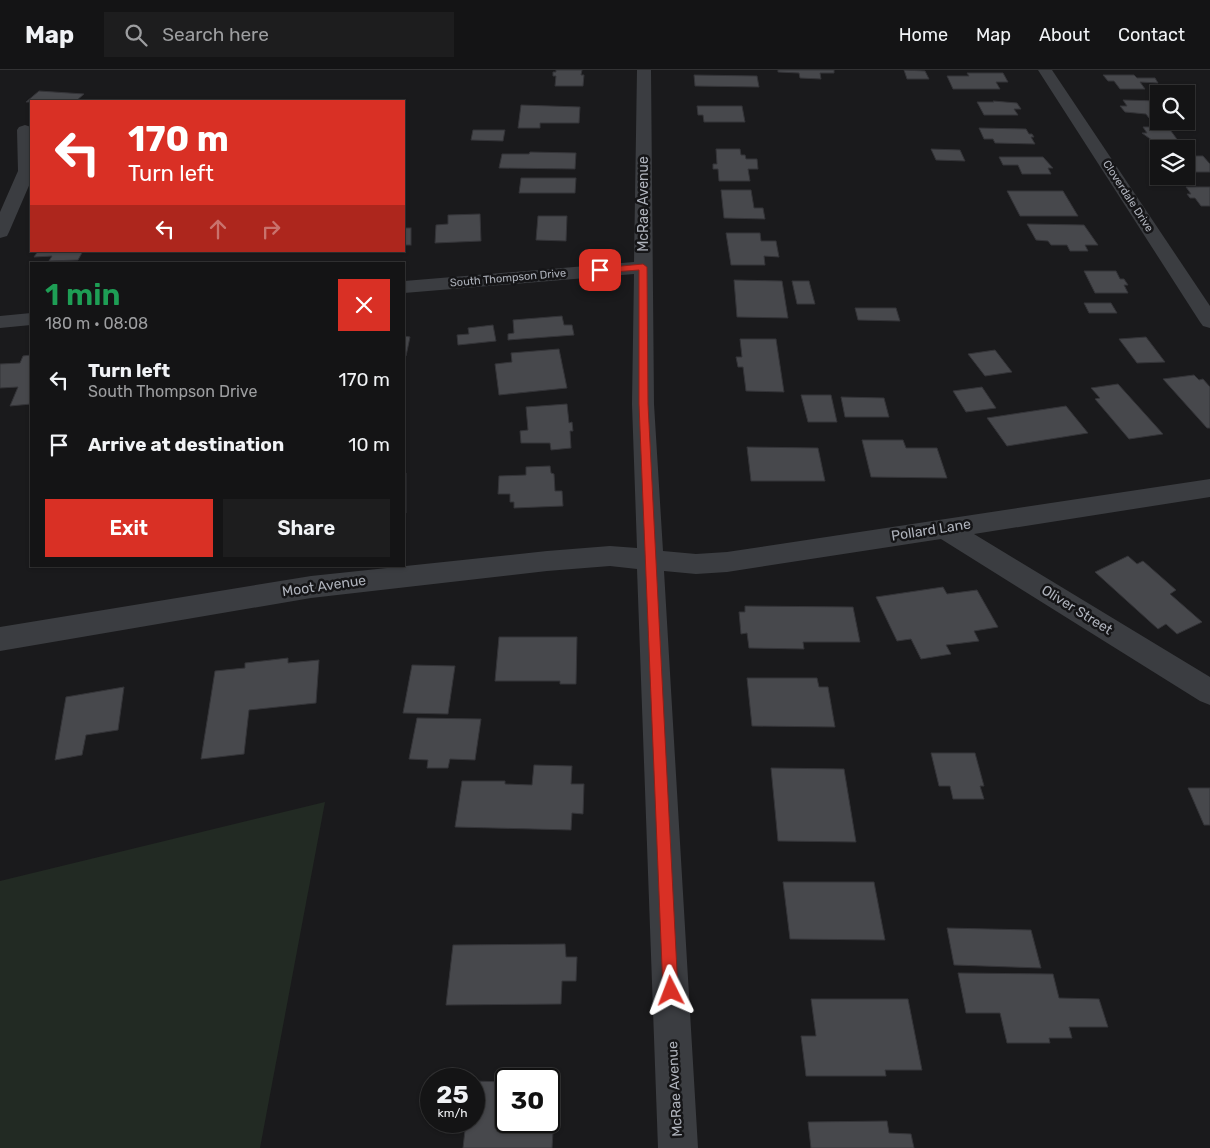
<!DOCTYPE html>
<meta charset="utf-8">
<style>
body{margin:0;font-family:Rubik,sans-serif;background:#1d1d1e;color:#f1f3f6;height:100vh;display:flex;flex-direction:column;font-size:19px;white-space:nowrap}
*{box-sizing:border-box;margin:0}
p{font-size:16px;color:#9d9ea0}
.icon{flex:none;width:28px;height:28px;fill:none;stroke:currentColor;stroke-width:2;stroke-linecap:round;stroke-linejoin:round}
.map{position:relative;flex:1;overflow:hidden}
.side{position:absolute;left:30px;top:192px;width:375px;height:305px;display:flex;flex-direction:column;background:#141415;border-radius:0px;box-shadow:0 1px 4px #0004,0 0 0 1px #333334}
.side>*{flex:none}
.top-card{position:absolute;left:30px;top:30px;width:375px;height:152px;border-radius:0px;box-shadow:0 1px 4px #0004,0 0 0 1px #333334;background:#d93025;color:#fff;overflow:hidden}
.buttons{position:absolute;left:1150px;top:15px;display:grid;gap:10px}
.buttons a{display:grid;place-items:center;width:45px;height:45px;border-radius:0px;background:#141415;box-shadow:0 1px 4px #0004,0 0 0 1px #333334;font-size:25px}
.speed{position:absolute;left:420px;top:998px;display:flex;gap:10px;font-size:25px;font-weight:700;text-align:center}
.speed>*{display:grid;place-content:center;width:65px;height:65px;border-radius:50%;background:#141415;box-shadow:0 1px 4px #0004,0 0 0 1px #333334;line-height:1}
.speed small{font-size:12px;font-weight:400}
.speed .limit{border:2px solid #111;border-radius:8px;background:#fff;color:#111}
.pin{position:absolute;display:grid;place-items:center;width:42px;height:42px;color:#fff;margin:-21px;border-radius:10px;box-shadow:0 2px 8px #0006}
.me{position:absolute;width:55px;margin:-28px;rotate:357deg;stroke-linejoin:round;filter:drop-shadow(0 0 4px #0008)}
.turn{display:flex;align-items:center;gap:18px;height:105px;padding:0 15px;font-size:22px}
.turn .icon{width:65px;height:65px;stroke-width:2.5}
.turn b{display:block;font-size:35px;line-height:42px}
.lanes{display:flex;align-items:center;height:48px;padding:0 15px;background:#0003;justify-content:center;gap:25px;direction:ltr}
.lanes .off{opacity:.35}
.round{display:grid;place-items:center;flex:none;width:52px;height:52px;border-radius:0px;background:#1d1d1e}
.headline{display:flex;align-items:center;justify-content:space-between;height:85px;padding:0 15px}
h1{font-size:30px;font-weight:600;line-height:38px;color:#1e9e55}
.action{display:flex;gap:10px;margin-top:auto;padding:10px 15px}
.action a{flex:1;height:58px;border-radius:0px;background:#d93025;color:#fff;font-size:20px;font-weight:600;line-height:58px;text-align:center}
.action a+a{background:#1d1d1e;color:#f1f3f6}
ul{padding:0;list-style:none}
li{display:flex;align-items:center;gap:15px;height:65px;padding:0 15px}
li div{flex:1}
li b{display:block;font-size:19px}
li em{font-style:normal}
header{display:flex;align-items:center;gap:30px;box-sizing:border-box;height:70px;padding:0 25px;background:#141415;border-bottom:1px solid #333334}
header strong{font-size:24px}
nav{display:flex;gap:28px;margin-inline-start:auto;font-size:18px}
.search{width:350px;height:45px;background:#1d1d1e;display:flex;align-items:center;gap:12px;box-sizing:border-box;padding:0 18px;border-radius:0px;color:#9d9ea0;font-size:19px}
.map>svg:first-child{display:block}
.green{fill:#222a23}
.building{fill:#47484c;stroke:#343438}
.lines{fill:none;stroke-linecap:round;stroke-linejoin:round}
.minor{fill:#3b3d41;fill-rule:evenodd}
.route{fill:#d93025;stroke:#8d1f18}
.labels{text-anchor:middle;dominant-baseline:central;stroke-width:5;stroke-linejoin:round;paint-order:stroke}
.far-street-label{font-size:11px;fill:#aeb2bb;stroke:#151517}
.street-label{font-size:14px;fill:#aeb2bb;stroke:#151517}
</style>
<header>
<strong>Map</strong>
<div class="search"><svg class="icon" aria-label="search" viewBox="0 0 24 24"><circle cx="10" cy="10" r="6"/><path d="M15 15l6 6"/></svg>Search here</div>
<nav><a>Home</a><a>Map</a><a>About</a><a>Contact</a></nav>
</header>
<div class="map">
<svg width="1210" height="1078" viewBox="0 0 1210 1078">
<rect width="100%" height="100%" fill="#1a1a1c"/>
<path class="green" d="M325 732 260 1078H0V811Z"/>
<g class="building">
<path d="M556 0H582L581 5H584L583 16H555L556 6H553V2H556Z"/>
<path d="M778 0H834V3H820L821 9 800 8 799 3 778 2Z"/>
<path d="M904 0 925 1 929 9H907Z"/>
<path d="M967 3H1003L1008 12H996L1000 19H953L947 6H969Z"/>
<path d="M694 5 757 6 759 17 695 16Z"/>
<path d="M1103 5H1134L1137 8H1155L1158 13 1140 12 1145 19H1120L1114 11H1108Z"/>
<path d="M39 21 84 24 76 31 26 32Z"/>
<path d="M1123 30 1159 31V48H1149L1146 44 1125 42 1120 36H1127Z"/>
<path d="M993 31 1017 33 1021 39H1014L1018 45H984L977 32H994Z"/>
<path d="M521 35 580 37 579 53H540V58H518Z"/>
<path d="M697 36H742L745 52H704L703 45H698Z"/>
<path d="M1143 57H1168L1179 72 1153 71 1142 63H1147Z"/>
<path d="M979 58 1026 59 1029 64H1032L1034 67H1031L1035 74 995 73 993 69H984Z"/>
<path d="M473 60H505L503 71 471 70Z"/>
<path d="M716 79H740L741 85H745L746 89H757L758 99H748L750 111H719L718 99H713V94H717Z"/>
<path d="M931 79 960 80 965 91 936 90Z"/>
<path d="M530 82 576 83 575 99 499 98 502 84H529Z"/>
<path d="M1186 86H1203L1210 94V102H1186Z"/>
<path d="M999 87H1043L1053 98H1048L1051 104H1022L1018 95H1003Z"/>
<path d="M521 108H576L575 123H519Z"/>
<path d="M1186 117H1210V136H1201L1195 128H1190L1187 124H1191Z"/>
<path d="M721 120H751L754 138H763L765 149 724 148Z"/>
<path d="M1007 121H1063L1078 146H1020Z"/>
<path d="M480 144 481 171 435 173 436 155 448 154V145Z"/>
<path d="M538 146H567L566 171 536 170Z"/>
<path d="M1027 154 1084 155 1098 175H1085L1088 181H1070L1067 175H1051L1048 171 1036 170Z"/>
<rect x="404" y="158" width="7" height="17"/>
<path d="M726 163H760L761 171H776L779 187 764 186 765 195H731Z"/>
<path d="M38 181H83L78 190 49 191 52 186 34 187Z"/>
<path d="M1084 201H1116L1120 209H1124L1128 215H1124L1128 223H1095Z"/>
<path d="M734 210 782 211 788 248 737 247Z"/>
<path d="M792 211H809L815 234H797Z"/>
<path d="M1084 233H1111L1117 243H1089Z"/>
<path d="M855 238H896L900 251 858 250Z"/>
<path d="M562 246 564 255H572L574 265 508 270V264L514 263 513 250Z"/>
<path d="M493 255 496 271 458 275 457 265 469 264 468 258Z"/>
<path d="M404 266 410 267 406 286H404Z"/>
<path d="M1146 267 1165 292 1137 293 1119 269Z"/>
<path d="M740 269H776L784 322 746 321 743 297H738L736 287H742Z"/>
<path d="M559 279 567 318 499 325 495 294 512 292 511 283Z"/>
<path d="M995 280 1012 302 985 306 968 284Z"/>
<path d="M31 285V334L10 336 18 317 0 318V294L20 293 23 286Z"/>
<path d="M1194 305 1199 310 1203 309 1210 317V358H1207L1163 309Z"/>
<path d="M1118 314 1163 364 1129 369 1095 329 1100 328 1091 318Z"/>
<path d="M982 317 996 338 966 342 953 321Z"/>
<path d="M801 325H831L837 352H808Z"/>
<path d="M841 327 884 328 889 347H845Z"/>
<path d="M567 334 569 353 572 352 573 361H570L571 378 551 380 550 373H521L520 361 528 360 526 337Z"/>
<path d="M1066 336 1088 363 1007 376 987 348Z"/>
<path d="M862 370H903L906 378H937L947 408 871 407Z"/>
<path d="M747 377 818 378 825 411H751Z"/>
<path d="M550 396 551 403 554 404 555 421H562L563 436 514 438V432H510V424H498L499 406 526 405V397Z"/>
<path d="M404 403H406V443L404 444Z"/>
<path d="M1128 486 1137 494 1143 491 1176 520 1170 524 1202 552 1177 564 1166 554 1158 559 1095 502Z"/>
<path d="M943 517 947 524 977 520 998 557 974 561 979 571 946 575 951 584 921 589 911 569 897 571 876 527Z"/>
<path d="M745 536 853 537 860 572H803L804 579 749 578 747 563 741 564 739 542H745Z"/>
<path d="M499 567H577L576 614H560V611H495Z"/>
<path d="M288 588V593L319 590 316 633 249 640 244 684 201 689 215 601 245 598V593Z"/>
<path d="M412 595 455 596 448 644 403 643Z"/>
<path d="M747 608H817L819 617H828L835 657 752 656Z"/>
<path d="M124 617 118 660 86 665 82 685 55 690 66 627Z"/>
<path d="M417 648 481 649 475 690 450 689 448 698H427L428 690 409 689Z"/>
<path d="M931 683H975L984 716H980L984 729H953L950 716H939Z"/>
<path d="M534 695 572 696 571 714H584L583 744 572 743 571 760 455 757 462 711H505V714L532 715Z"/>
<path d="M771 698 844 699 856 772 778 771Z"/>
<path d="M1188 718H1210V755H1204Z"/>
<path d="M783 812H874L885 870 790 869Z"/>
<path d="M947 858 1031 860 1041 898 954 895Z"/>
<path d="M565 874 566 887H577L576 911H562L561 934 446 935 453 875Z"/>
<path d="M958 903 1053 904 1059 928 1099 929 1108 957H1069L1072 968H1049L1050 973H1007L1000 943H966Z"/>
<path d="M811 929H908L922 1000H885L886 1006H806L801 966H816Z"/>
<path d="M474 1011 506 1012V1051H549V1013L556 1014 552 1078H463L466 1051H474Z"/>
<path d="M887 1051 889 1063 911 1064 914 1078H811L808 1052Z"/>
</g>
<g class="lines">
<g class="minor">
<path d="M637 0H651L654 334 663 481 696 484 727 482 1210 409V427L974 464 1210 607V635L1200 631 941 469 727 502 696 504 664 501 698 1078H658L637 499 610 496 547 501 311 528 0 581V557L311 506 547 481 610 476 637 478 632 334 634 204 404 223V211L634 192Z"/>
<path d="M1038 0H1052L1210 236V258L1203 256 1200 252Z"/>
<path d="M25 55 31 57V111L9 162 7 166 0 168V142L18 101 17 60 19 57Z"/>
<path d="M31 243V255L0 258V246Z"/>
</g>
</g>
<path class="route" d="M643 194 647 197 648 334 678 921 676 926 671 929 665 926 663 921 639 334V200L600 203 595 200 600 198Z"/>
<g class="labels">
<g class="far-street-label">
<text transform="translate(1128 126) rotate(57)">Cloverdale Drive</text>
<text transform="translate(508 208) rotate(-5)">South Thompson Drive</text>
</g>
<g class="street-label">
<text transform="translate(643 134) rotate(-90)">McRae Avenue</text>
<text transform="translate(931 460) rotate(-9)">Pollard Lane</text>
<text transform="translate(324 516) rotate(-8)">Moot Avenue</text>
<text transform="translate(1077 540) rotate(32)">Oliver Street</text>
<text transform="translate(675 1019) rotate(-93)">McRae Avenue</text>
</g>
</g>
</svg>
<div class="buttons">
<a><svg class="icon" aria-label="search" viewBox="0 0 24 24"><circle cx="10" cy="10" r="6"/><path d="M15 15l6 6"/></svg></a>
<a><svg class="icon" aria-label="layers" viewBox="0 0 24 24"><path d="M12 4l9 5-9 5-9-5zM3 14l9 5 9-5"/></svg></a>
</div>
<div class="speed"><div>25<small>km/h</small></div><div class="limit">30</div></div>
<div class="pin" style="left:600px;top:200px;background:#d93025"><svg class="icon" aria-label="arrive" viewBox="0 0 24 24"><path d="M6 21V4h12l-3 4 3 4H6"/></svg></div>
<svg class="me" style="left:671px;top:921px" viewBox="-20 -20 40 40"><path d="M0-17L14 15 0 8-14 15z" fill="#d93025" stroke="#fff" stroke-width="4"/></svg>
<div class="top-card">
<div class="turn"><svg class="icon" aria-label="left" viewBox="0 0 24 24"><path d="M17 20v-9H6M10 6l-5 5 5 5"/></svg><div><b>170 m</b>Turn left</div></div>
<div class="lanes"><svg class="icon" aria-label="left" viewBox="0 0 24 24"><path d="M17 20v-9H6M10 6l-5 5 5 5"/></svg><svg class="icon off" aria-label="ahead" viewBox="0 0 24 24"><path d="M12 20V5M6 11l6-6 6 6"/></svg><svg class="icon off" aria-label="right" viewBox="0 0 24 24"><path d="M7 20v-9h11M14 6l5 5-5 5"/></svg></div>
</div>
<section class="side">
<div class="headline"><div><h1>1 min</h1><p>180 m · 08:08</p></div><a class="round" style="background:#d93025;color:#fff"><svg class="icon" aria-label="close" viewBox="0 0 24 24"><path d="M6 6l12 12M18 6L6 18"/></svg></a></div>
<ul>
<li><svg class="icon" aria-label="left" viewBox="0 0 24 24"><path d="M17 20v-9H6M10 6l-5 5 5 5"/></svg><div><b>Turn left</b><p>South Thompson Drive</p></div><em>170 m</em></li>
<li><svg class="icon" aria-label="arrive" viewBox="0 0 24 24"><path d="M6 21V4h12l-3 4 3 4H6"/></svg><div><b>Arrive at destination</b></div><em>10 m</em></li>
</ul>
<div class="action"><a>Exit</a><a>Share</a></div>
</section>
</div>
